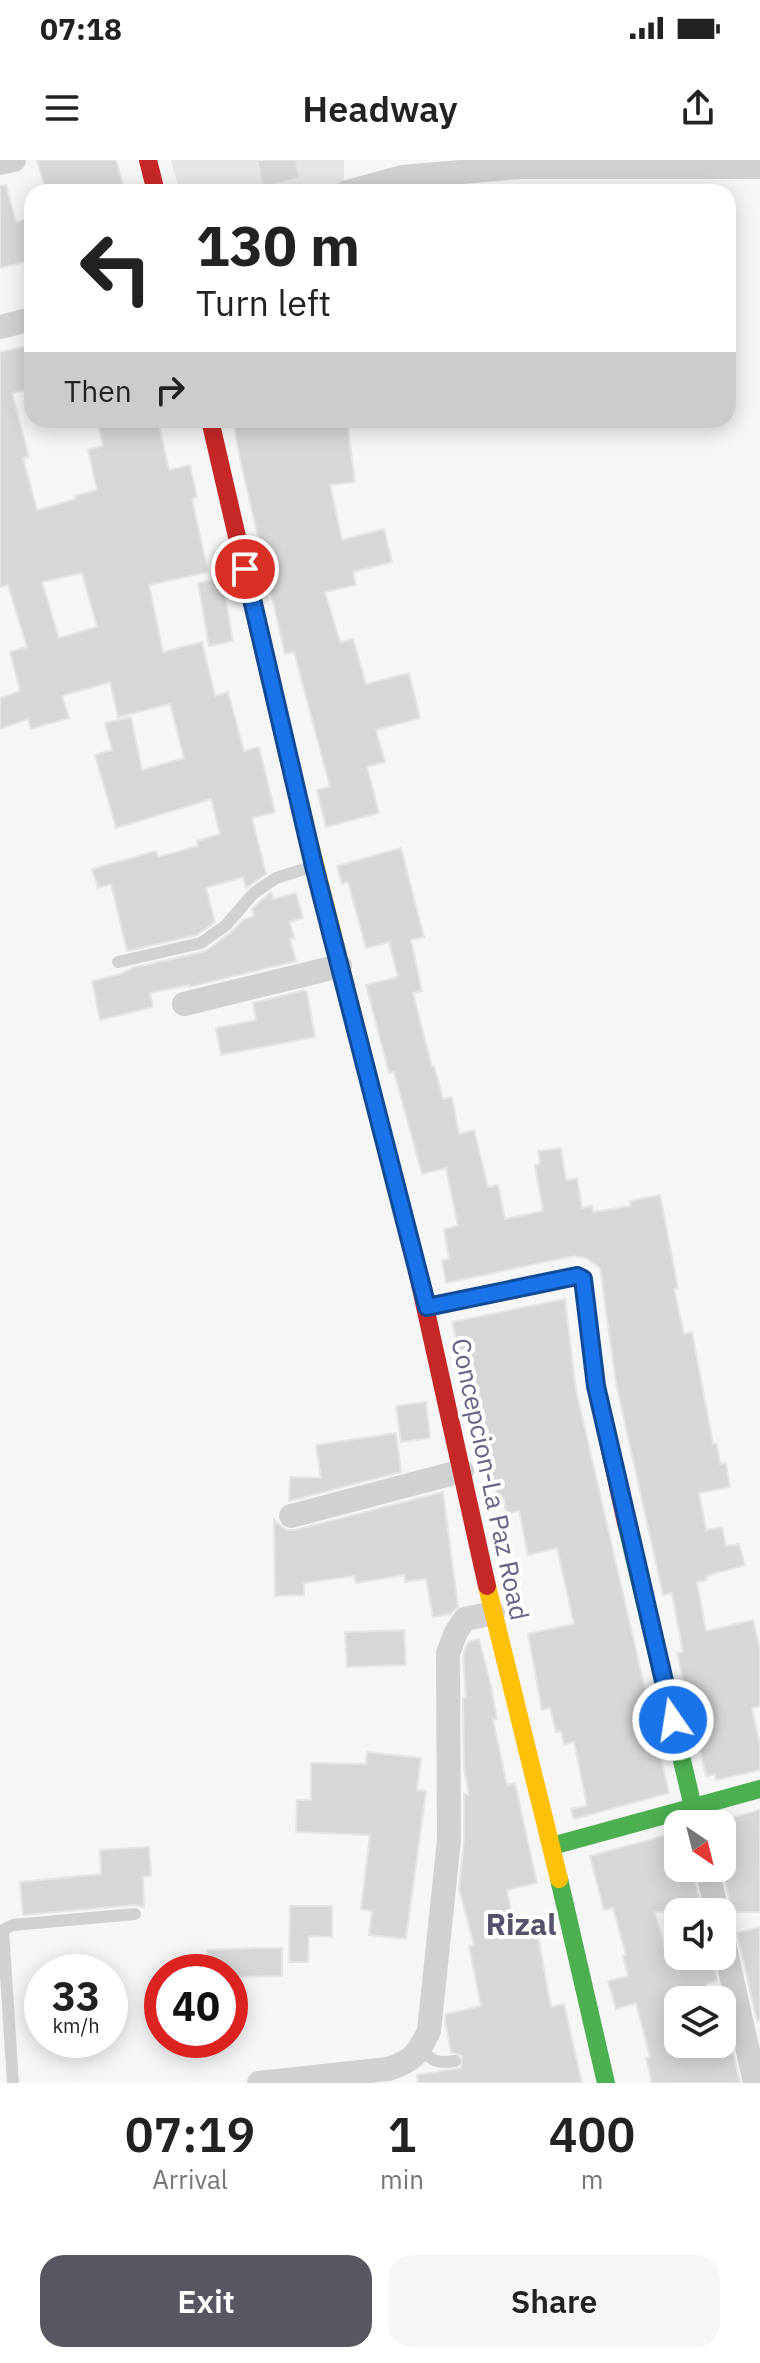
<!DOCTYPE html>
<style>
body{margin:0;font-family:"IBM Plex Sans",sans-serif;background:#f6f6f6;color:#222;height:100vh;display:flex;flex-direction:column;font-size:30px;white-space:nowrap}
*{box-sizing:border-box;margin:0}
p{font-size:26px;color:#767676}
.icon{flex:none;width:44px;height:44px;fill:none;stroke:currentColor;stroke-width:2;stroke-linecap:round;stroke-linejoin:round}
.map{position:relative;height:1923px;overflow:hidden}
.sheet{display:flex;flex-direction:column;background:#fff;flex:1}
.sheet>*{flex:none}
.banner{position:absolute;left:24px;top:24px;width:712px;height:244px;border-radius:24px;box-shadow:0 4px 20px #0003;background:#fff;color:#222;overflow:hidden}
.needle{width:52px;rotate:145deg}
.tools{position:absolute;left:664px;top:1650px;display:grid;gap:16px}
.tools a{display:grid;place-items:center;width:72px;height:72px;border-radius:16px;background:#fff;box-shadow:0 4px 20px #0003;font-size:40px}
.speed{position:absolute;left:24px;top:1794px;display:flex;gap:16px;font-size:40px;font-weight:700;text-align:center}
.speed>*{display:grid;place-content:center;width:104px;height:104px;border-radius:50%;background:#fff;box-shadow:0 4px 20px #0003;line-height:1}
.speed small{font-size:20px;font-weight:400}
.speed .limit{border:12px solid #d22;background:#fff;color:#111}
.pin{position:absolute;display:grid;place-items:center;width:68px;height:68px;color:#fff;margin:-34px;border:4px solid #fff;border-radius:50%;box-shadow:0 2px 8px #0007}
.me{position:absolute;width:88px;margin:-44px;rotate:347deg;stroke-linejoin:round;filter:drop-shadow(0 0 6px #0008)}
.turn{display:flex;align-items:center;gap:28px;height:168px;padding:0 40px;font-size:36px}
.turn .icon{width:104px;height:104px;stroke-width:2.5}
.turn b{display:block;font-size:56px;line-height:68px}
.then{display:flex;align-items:center;height:76px;padding:0 40px;background:#0003;gap:16px;font-size:30px}
.eta{display:flex;justify-content:space-evenly;align-items:center;height:136px;text-align:center}
.eta b{font-size:48px;font-weight:600;line-height:56px}
.primary-button{display:flex;gap:16px;margin-top:auto;padding:16px 40px}
.primary-button a{flex:1;height:92px;border-radius:24px;background:#585661;color:#fff;font-size:32px;font-weight:600;line-height:92px;text-align:center}
.primary-button a+a{background:#f6f6f6;color:#222}
.status{display:flex;justify-content:space-between;align-items:center;height:56px;padding:0 40px;background:#fff;direction:ltr}
.status svg{height:22px;fill:currentColor}
header{display:flex;justify-content:space-between;align-items:center;height:104px;padding:0 40px;background:#fff;font-size:36px;font-weight:600}
.map>svg:first-child{display:block}
.built{fill:#e5e6e7}
.building{fill:#d7d7d8;stroke:#e4e6e4;stroke-width:2;fill-rule:evenodd}
.lines{fill:none;stroke-linecap:round;stroke-linejoin:round}
.lane{stroke:#d1d1d3;stroke-width:12}
.street{stroke:#d1d1d3;stroke-width:24}
.fast{stroke:#4caf50;stroke-width:18}
.slow{stroke:#ffc107;stroke-width:18}
.jam{stroke:#c62828;stroke-width:18}
.route-casing{stroke:#114b97;stroke-width:20}
.route{stroke:#1a73e8;stroke-width:14}
.labels{text-anchor:middle;dominant-baseline:central;stroke-width:8;stroke-linejoin:round;paint-order:stroke}
.street-label{font-size:26px;fill:#686387;stroke:#fff}
.quarter-label{font-size:30px;font-weight:bold;fill:#55526c;stroke:#fff}
</style>
<div class="status"><b>07:18</b><svg viewBox="0 0 49 12"><path d="M0 12V9h3v3zM5 12V6h3v6zM10 12V3h3v9zM15 12V0h3v12zM26 1h20v11H26zM47 4h2v5h-2z"/></svg></div>
<header><svg class="icon" aria-label="menu" viewBox="0 0 24 24"><path d="M4 6h16M4 12h16M4 18h16"/></svg>Headway<svg class="icon" aria-label="share" viewBox="0 0 24 24"><path d="M12 15V3M7 8l5-5 5 5M5 13v7h14v-7"/></svg></header>
<div class="map">
<svg width="760" height="1923" viewBox="0 0 760 1923">
<rect width="100%" height="100%" fill="#f5f6f5"/>
<path class="built" d="M171 0H344V27L317 32H180Z"/>
<g class="building">
<path d="M37 0H116L125 32H46Z"/>
<path d="M257 0H296L300 18 263 27Z"/>
<path d="M6 25 16 62 32 58V100L0 108V26Z"/>
<path d="M32 185V229L12 233 29 297 23 298 37 350 76 339 75 336 97 330 88 290 103 286 97 260H158L169 310 190 305 197 337 192 339 208 412 149 425 163 492 202 482 215 536 228 532 244 591 259 587 275 652 252 658 266 714 246 728 243 717 206 728 215 762 197 775 127 791 111 724 98 728 92 709 156 691 158 697 198 686 197 681 220 674 211 639 116 668 95 595 112 590 105 563 131 557 142 610 184 598 170 544 118 557 110 522 62 536 69 558 31 569 28 559 0 569V538L20 531 10 492 27 487 8 425 0 427V192ZM82 413 97 467 59 478 42 422Z"/>
<path d="M233 260H347L355 322 330 325 342 380 384 369 392 402 353 412 356 425 325 432 340 482 353 479 366 524 409 513 420 558 376 570 385 602 367 607 379 653 326 667 317 630 330 627 294 492 285 494 240 299Z"/>
<path d="M222 418 233 481 209 486 198 423Z"/>
<path d="M401 688 424 777 411 780 422 831 413 833 432 907 434 906 443 939 452 937 459 974 474 970 488 1027 498 1025 505 1059 543 1051 535 1005 540 1004 538 991 561 988 566 1020 577 1018 582 1048 592 1046 593 1052 631 1046 630 1041 660 1035 678 1128 674 1129 684 1174 692 1172 713 1284H717L720 1304 726 1303 730 1327 699 1333 706 1370 722 1367 726 1386 739 1384 745 1405 706 1416 707 1420 697 1422 706 1471 753 1460 760 1490V1546L752 1548 760 1585V1610L716 1620 715 1614 706 1616 677 1493 683 1492 672 1433 663 1435 616 1223 600 1108 586 1098 573 1096 446 1123 442 1101 449 1099 444 1069 458 1066 446 1008 422 1014 394 912 389 913 366 825 398 817 389 782 366 788 348 722 342 724 337 706Z"/>
<path d="M271 732 273 739 296 733 303 758 290 762 294 778 290 779 296 801 189 827V825L150 833 153 847 100 860 92 821 121 814 132 808 206 791 231 772 243 760 254 756 252 749Z"/>
<path d="M304 830 307 832 315 877 221 895 216 868 256 860 253 843Z"/>
<path d="M565 1139 576 1230 669 1633 574 1659 571 1649 586 1646V1640L574 1582 564 1585 561 1571 556 1572 550 1548 542 1550 528 1474 574 1464 557 1388 528 1395 519 1351 506 1354 504 1339 498 1341 486 1287 481 1289 452 1162Z"/>
<path d="M426 1242 430 1278 401 1282 396 1246Z"/>
<path d="M396 1273 401 1312 289 1341 290 1317 321 1318 316 1285Z"/>
<path d="M443 1332 458 1447 450 1454 433 1457 426 1419 405 1422 404 1415 356 1423 354 1416 304 1423V1435L275 1436 274 1360 286 1370H295Z"/>
<path d="M404 1470 406 1505 347 1507 345 1472Z"/>
<path d="M479 1479 491 1526 497 1559 493 1560 507 1625 515 1623 537 1723 507 1730 515 1770 536 1766 551 1847 564 1844 582 1923H418L417 1915 461 1908 462 1896 451 1892 445 1862 446 1854 481 1846 469 1786 474 1785 459 1729 464 1681V1634L469 1635 464 1608 463 1538H466L463 1496 468 1482Z"/>
<path d="M367 1592 421 1598 417 1630 426 1631 406 1779 369 1775 372 1751 361 1749 370 1675 296 1672 297 1640H311V1603L366 1604Z"/>
<path d="M760 1650V1752H732L722 1706V1660Z"/>
<path d="M678 1672V1708H692L702 1752H655L666 1793 678 1789V1796H712L717 1821 706 1824 710 1840H678V1884H722L730 1880 740 1923H652L646 1898 650 1897 636 1843 616 1849 608 1821 628 1816 623 1796 626 1795 613 1748 604 1750 590 1696Z"/>
<path d="M149 1687 151 1716 143 1717 144 1747 134 1745 23 1755 20 1722 101 1714 100 1690Z"/>
<path d="M290 1746H332V1777L309 1776 308 1802H289Z"/>
<path d="M760 1767V1860L757 1861 737 1773Z"/>
<path d="M255 1788H282V1816L230 1817V1812H206L207 1790Z"/>
</g>
<g class="lines">
<g class="lane">
<path d="M118 802 201 783 226 765 254 733 276 718 311 707"/>
<path d="M421 1889C432 1901 438 1904 455 1901"/>
<path d="M13 1923 3 1770 13 1765 135 1754"/>
</g>
<g class="street">
<path d="M0 3 14 0"/>
<path d="M347 32 402 17 520 7H760"/>
<path d="M0 167 32 159"/>
<path d="M184 844 340 806"/>
<path d="M291 1356 462 1311"/>
<path d="M707 1708 717 1752"/>
<path d="M722 1774 755 1923"/>
<path d="M259 1923 388 1909C413 1901 418 1894 429 1871L449 1680 448 1493 456 1472 465 1459 493 1453"/>
</g>
<g class="fast">
<path d="M626 1363 697 1664"/>
<path d="M552 1686 760 1629"/>
<path d="M559 1719 606 1923"/>
</g>
<g class="slow">
<path d="M288 597 414 1097"/>
<path d="M487 1426 559 1719"/>
</g>
<g class="jam">
<path d="M148 0 156 32"/>
<path d="M210 260 288 597"/>
<path d="M414 1097 487 1426"/>
<path d="M427 1147 577 1116 583 1119 596 1226 626 1363"/>
</g>
</g>
<g class="lines">
<defs>
<path id="route" d="M245 409 314 706 427 1147 577 1116 583 1119 596 1226 673 1560"/>
</defs>
<use href="#route" class="route-casing"/>
<use href="#route" class="route"/>
</g>
<g class="labels">
<g class="street-label">
<text transform="translate(491 1319) rotate(78)">Concepcion-La Paz Road</text>
</g>
<g class="quarter-label">
<text x="521" y="1763">Rizal</text>
</g>
</g>
</svg>
<div class="tools">
<a><svg class="needle" viewBox="-14 -14 28 28"><path d="M0-13l5 13h-10z" fill="#e53935"/><path d="M0 13l5-13h-10z" fill="#767676"/></svg></a>
<a><svg class="icon" aria-label="sound" viewBox="0 0 24 24"><path d="M4 9h4l5-4v14l-5-4H4zM17 9q2 3 0 6"/></svg></a>
<a><svg class="icon" aria-label="layers" viewBox="0 0 24 24"><path d="M12 4l9 5-9 5-9-5zM3 14l9 5 9-5"/></svg></a>
</div>
<div class="speed"><div>33<small>km/h</small></div><div class="limit">40</div></div>
<div class="pin" style="left:245px;top:409px;background:#d93025"><svg class="icon" aria-label="arrive" viewBox="0 0 24 24"><path d="M6 21V4h12l-3 4 3 4H6"/></svg></div>
<svg class="me" style="left:673px;top:1560px" viewBox="-20 -20 40 40"><circle r="17" fill="#1a73e8" stroke="#fff" stroke-width="3"/><path d="M0-11L8 9 0 5-8 9z" fill="#fff"/></svg>
<div class="banner">
<div class="turn"><svg class="icon" aria-label="left" viewBox="0 0 24 24"><path d="M17 20v-9H6M10 6l-5 5 5 5"/></svg><div><b>130 m</b>Turn left</div></div>
<div class="then">Then<svg class="icon" aria-label="right" viewBox="0 0 24 24"><path d="M7 20v-9h11M14 6l5 5-5 5"/></svg></div>
</div>
</div>
<section class="sheet">
<div class="eta">
<div><b>07:19</b><p>Arrival</p></div>
<div><b>1</b><p>min</p></div>
<div><b>400</b><p>m</p></div>
</div>
<div class="primary-button"><a>Exit</a><a>Share</a></div>
</section>
